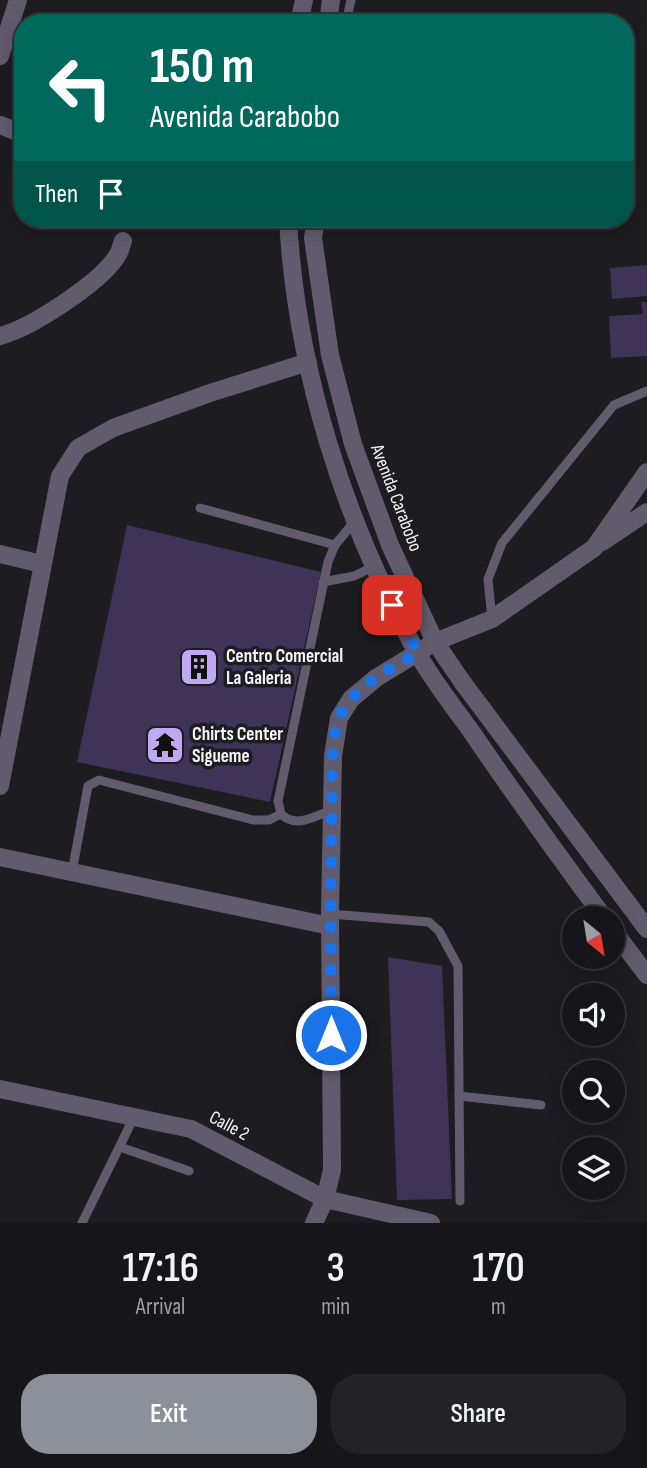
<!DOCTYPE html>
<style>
body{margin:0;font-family:"Sofia Sans Condensed",sans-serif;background:#232226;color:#f1f3f6;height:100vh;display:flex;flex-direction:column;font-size:26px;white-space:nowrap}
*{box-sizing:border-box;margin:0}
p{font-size:23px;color:#9e9fa2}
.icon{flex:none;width:38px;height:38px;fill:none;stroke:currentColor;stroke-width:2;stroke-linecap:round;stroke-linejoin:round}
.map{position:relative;height:1223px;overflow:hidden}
.side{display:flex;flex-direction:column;background:#161519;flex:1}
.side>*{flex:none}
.top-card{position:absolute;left:14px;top:14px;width:620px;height:214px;border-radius:28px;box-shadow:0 4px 18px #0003,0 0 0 2px #353438;background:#00695c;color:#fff;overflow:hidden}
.needle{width:46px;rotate:150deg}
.controls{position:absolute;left:562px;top:906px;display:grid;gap:14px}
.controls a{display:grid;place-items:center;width:63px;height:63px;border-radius:50%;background:#161519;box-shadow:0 4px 18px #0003,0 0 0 2px #353438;font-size:35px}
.pin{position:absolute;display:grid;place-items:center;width:60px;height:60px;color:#fff;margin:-30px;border-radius:14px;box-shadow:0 4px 10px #0006}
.me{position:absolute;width:77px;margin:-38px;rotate:0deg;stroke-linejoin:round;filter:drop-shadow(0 0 5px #0008)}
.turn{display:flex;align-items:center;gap:24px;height:147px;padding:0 21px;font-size:32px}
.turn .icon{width:91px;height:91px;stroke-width:2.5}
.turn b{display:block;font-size:49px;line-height:60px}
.then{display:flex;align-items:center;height:66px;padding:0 21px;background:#0003;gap:14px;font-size:26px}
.eta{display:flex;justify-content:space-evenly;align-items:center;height:119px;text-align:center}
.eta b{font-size:42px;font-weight:600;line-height:49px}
.primary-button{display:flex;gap:14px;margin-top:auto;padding:14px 21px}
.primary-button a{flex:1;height:80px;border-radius:28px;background:#8c9099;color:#fff;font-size:28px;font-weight:600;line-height:80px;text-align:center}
.primary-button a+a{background:#232226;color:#f1f3f6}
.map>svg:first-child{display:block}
.building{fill:#403358}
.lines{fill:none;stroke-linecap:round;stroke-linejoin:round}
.service{stroke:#615b6d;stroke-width:9}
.minor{stroke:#615b6d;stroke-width:18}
.tertiary{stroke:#615b6d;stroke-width:18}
.route{stroke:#1a73e8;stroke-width:12;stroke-dasharray:0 21.6}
.labels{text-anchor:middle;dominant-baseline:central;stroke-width:7;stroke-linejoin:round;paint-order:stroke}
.street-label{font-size:19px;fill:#f5f4f8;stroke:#1d1c21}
.poi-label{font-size:19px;font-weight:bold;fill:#f5f4f8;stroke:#1d1c21;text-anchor:start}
</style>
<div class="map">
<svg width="647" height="1223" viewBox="0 0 647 1223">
<rect width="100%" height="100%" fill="#1d1c21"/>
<g class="building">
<path d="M647 265V296L612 299 610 268Z"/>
<path d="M641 302H647V356L611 358 609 316 643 314Z"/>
<path d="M127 525 321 572 270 802 77 762Z"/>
<path d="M388 957 442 966 452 1199 397 1200Z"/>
</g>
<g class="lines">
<g class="service">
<path d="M346 23 351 0"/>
<path d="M200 508 335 545"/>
<path d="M323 582 354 576 373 567"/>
<path d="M492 619 488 579 502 543 614 405 647 391"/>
<path d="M332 810C315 816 296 829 281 814L278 801 328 562 335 545 355 521"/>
<path d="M72 872 88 786 99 780 253 820H269L281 814"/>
<path d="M330 914 429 922 439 931 458 966 460 1201"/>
<path d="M459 1096 541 1105"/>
<path d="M120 1147 189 1171"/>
<path d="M82 1223 134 1117"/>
</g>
<g class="minor">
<path d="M0 56 18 0"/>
<path d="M0 125 23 134"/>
<path d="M0 336C31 328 100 283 117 256 120 252 121 246 123 241"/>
<path d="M602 542 647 512"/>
<path d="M0 554 42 564"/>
<path d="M0 786 60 476 78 448 113 428 210 393 308 362"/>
<path d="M0 857 330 926"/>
<path d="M0 1089 191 1129 325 1199 431 1223"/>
<path d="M314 1223 325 1199 332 1170 330 914 333 756 339 718 351 699 376 678 435 642 492 619 594 548 647 472"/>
</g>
<g class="tertiary">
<path d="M299 23 304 0"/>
<path d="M328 23 331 0"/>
<path d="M288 219C296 368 344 521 416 651 432 680 454 707 473 734 516 797 560 858 605 919"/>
<path d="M316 219 313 238 330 355 353 444 390 545 435 642 463 683 647 929"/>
<path d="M612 929 647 975"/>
</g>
</g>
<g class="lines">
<path class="route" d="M331 1035C331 956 330 878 332 800 332 779 331 734 340 716 355 685 389 670 418 653L392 605"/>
</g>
<defs>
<symbol id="building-square" viewBox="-11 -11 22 22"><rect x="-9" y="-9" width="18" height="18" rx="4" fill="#c1a8f3" stroke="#1d1c21"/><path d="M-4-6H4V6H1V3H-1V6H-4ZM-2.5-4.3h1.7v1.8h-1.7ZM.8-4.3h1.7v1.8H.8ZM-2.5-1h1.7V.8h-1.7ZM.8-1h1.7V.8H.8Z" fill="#111"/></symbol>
<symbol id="temple-square" viewBox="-11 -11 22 22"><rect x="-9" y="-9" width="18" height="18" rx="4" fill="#c1a8f3" stroke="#1d1c21"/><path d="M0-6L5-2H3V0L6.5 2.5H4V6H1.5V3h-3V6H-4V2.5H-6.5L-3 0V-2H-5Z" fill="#111"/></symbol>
</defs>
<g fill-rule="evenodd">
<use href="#building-square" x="177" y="645" width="44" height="44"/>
<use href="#temple-square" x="143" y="723" width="44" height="44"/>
</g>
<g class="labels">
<g class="street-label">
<text transform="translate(396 498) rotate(69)">Avenida Carabobo</text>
<text transform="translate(229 1126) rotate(28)">Calle 2</text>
</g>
<g class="poi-label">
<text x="226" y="656">Centro Comercial<tspan x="226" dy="22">La Galeria</tspan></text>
<text x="192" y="734">Chirts Center<tspan x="192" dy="22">Sigueme</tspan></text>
</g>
</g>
</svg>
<div class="controls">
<a><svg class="needle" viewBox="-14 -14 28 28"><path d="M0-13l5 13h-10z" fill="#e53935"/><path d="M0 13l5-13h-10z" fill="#9e9fa2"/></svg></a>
<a><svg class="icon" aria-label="sound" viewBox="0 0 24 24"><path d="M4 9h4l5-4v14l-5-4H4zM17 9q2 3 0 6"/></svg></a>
<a><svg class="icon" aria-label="search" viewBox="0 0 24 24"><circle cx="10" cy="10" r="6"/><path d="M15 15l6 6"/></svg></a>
<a><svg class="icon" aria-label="layers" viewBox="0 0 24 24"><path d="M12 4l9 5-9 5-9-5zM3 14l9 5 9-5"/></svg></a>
</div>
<div class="pin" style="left:392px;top:605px;background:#d93025"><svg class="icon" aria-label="arrive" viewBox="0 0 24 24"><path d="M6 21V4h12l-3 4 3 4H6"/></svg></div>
<svg class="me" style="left:331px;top:1035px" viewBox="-20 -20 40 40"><circle r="17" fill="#1a73e8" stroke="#fff" stroke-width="3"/><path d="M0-11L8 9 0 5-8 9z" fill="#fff"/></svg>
<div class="top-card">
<div class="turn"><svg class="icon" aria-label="left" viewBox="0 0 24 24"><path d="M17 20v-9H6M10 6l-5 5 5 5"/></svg><div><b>150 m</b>Avenida Carabobo</div></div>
<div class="then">Then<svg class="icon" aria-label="arrive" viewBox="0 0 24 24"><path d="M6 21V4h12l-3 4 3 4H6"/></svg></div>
</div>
</div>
<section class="side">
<div class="eta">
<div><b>17:16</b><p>Arrival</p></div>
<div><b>3</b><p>min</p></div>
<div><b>170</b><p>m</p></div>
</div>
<div class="primary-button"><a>Exit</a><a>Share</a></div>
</section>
